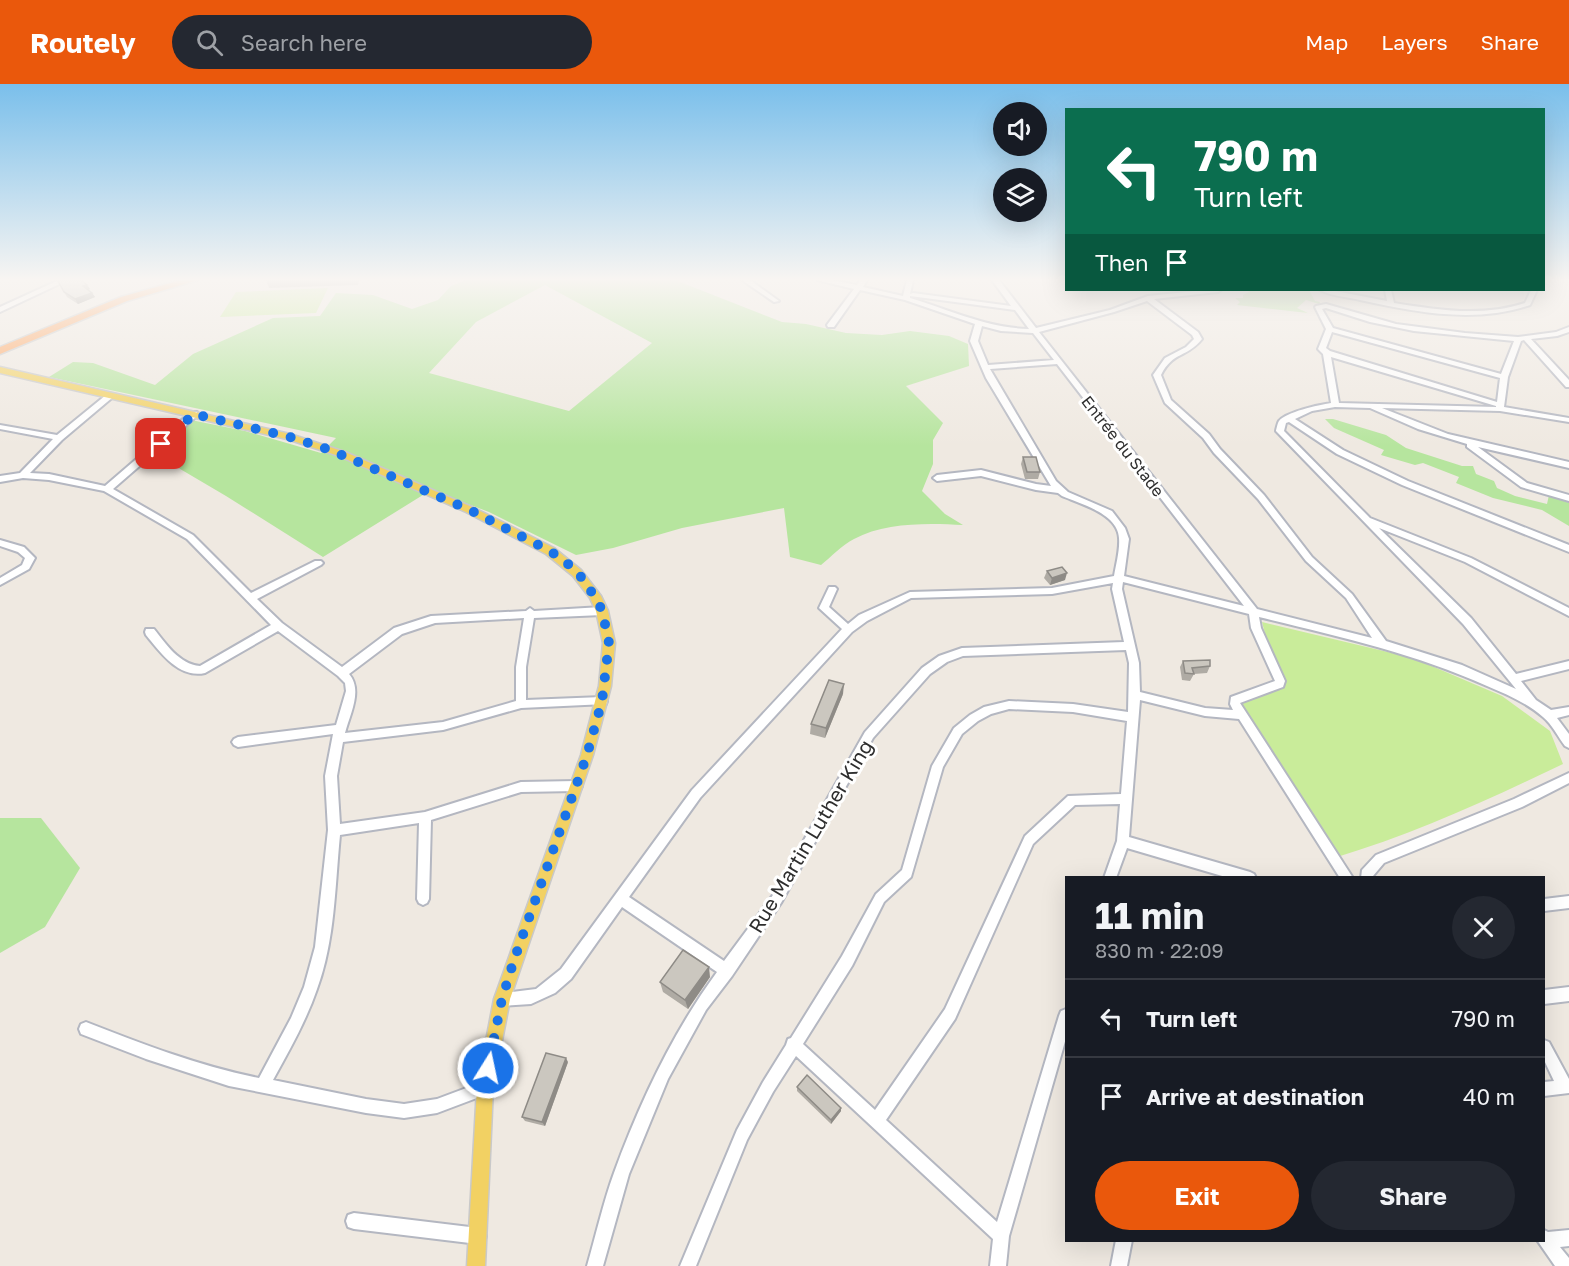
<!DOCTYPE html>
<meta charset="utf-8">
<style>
body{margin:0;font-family:"Golos Text",sans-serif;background:#242831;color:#f1f3f6;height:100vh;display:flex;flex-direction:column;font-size:22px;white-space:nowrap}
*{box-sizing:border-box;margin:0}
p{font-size:20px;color:#9ea1a6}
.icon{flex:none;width:33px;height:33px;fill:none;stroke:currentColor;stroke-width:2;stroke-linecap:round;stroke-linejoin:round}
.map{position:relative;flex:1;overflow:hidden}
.details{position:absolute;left:1065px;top:792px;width:480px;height:366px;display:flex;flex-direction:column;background:#171b24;border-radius:0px;box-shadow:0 6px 24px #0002}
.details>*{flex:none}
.banner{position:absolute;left:1065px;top:24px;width:480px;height:183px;border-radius:0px;box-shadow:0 6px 24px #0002;background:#0b6e4f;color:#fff;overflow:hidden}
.tools{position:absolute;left:993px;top:18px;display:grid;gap:12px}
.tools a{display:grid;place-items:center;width:54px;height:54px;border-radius:50%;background:#171b24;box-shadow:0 6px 24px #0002;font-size:30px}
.pin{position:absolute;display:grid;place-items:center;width:51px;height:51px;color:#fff;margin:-26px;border-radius:12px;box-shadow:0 3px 9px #0006}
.me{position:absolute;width:66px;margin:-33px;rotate:10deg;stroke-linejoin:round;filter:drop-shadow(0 0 4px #0008)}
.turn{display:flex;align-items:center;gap:21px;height:126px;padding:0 30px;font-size:27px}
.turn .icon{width:78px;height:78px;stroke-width:2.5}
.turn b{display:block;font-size:42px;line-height:51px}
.then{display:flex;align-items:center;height:57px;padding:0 30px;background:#0003;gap:12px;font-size:22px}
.round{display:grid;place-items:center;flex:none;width:63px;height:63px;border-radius:32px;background:#242831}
.overview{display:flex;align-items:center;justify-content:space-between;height:102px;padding:0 30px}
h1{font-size:36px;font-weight:700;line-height:45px}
.action{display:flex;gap:12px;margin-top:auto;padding:12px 30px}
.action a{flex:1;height:69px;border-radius:36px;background:#ea580c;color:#fff;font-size:24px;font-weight:700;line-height:69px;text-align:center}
.action a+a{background:#242831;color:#f1f3f6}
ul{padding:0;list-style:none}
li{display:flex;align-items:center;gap:18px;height:78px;padding:0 30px;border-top:2px solid #363941}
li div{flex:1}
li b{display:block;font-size:22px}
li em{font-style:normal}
header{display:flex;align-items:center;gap:36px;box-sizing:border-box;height:84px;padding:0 30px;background:#ea580c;color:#fff}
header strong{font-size:28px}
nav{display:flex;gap:33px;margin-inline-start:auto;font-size:21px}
.search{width:420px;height:54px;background:#242831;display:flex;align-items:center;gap:15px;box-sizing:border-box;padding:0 21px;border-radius:33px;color:#9ea1a6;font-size:22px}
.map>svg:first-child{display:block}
.green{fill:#b6e59e;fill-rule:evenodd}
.pitch{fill:#c9ec9a}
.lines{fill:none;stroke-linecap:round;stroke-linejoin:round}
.minor-casing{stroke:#b4b7c1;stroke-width:4}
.major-casing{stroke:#c9c9c9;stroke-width:3}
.highway-casing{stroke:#c9c9c9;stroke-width:3}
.minor{fill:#fff;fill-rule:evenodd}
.major{fill:#f2d163;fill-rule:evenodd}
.highway{fill:#ffa35c;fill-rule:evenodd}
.wall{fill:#afaba4}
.shaded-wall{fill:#8e8b86}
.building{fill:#cbc7bf;stroke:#8e8b86;stroke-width:1.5}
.route{stroke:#1a73e8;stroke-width:10;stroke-dasharray:0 18}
.labels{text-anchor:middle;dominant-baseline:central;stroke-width:6;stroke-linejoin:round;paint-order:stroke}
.far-street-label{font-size:16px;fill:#2e2e2e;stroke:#fff}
.street-label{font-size:20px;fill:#2e2e2e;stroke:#fff}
</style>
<header>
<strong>Routely</strong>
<div class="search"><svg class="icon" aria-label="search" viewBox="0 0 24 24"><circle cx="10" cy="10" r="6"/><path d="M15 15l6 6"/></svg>Search here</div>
<nav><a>Map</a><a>Layers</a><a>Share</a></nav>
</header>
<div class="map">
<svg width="1569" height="1182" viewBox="0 0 1569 1182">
<rect width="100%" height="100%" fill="#efe9e1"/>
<g class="green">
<path d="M466 196H675L782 238 806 240 846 249 882 251 910 247 949 252 968 260 969 282 906 302 943 339 933 356V380L922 407 945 430 963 441C929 439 885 438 854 455 842 461 831 473 821 481L790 473 784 424 682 444 613 464 576 471 489 428 431 406 323 473 226 412 153 369 191 336 245 347 321 369 336 354 49 293 73 278 93 279 155 301 193 270 273 234 320 232 336 209 373 211 412 225 438 216 451 202ZM545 201 652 259 569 327 429 289 476 238Z"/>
<path d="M1248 206H1309L1315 217 1320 218 1319 220 1306 216 1297 224 1308 229 1237 221 1240 218 1235 214H1243V211L1249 208Z"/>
<path d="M1325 335H1333L1386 351 1406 364 1462 382H1473L1476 390 1494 397 1497 404 1515 412 1547 420 1549 411 1569 419V442L1542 426 1493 414 1456 399 1459 393 1423 379 1415 381 1381 371 1384 366 1334 344Z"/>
<path d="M0 734H41L80 784 45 843 0 869Z"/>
</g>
<g class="pitch">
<path d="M328 204 316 229 220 233 236 208Z"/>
<path d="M1262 538 1413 574 1502 612 1550 647 1563 680C1488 716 1414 750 1334 774L1236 619 1279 603Z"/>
</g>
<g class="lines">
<defs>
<g id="minor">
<path d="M59 196H68L0 228V223Z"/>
<path d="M742 196H750L779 217 774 218Z"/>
<path d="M817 196H831L857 201 860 196H867L863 203 903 212 907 196H913L910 210 913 209 1011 222 992 196H999L1036 244 1110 226 1148 212 1205 206H1221L1218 208 1154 215 1198 248 1202 255C1187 274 1173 267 1161 291L1171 316 1209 350 1220 365 1264 411 1312 473 1352 510 1386 557 1462 581 1516 605 1463 540 1276 347C1276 346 1278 338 1279 337 1286 328 1318 321 1331 319L1323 270 1318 265 1326 245 1315 223 1316 222 1326 220 1396 240 1465 249 1518 253 1556 248 1569 243V248L1557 252 1531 255 1569 296V303H1566L1524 256 1521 257 1508 293 1504 323 1569 334V338L1500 327 1382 324 1448 350 1569 378V384L1478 363 1527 399 1569 411V417L1521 403 1467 363V360L1418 345 1370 324 1335 323 1312 327 1295 335 1343 366 1408 397 1569 461V468L1402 401 1337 370 1289 338 1286 339 1284 347 1370 434 1471 474 1569 524V532L1465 478 1379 444 1471 534 1516 590 1569 577V585L1521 597 1536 616 1551 626 1569 623V631L1557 634 1569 650V664L1565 662C1558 653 1552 640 1543 633 1527 619 1506 610 1487 602 1414 569 1336 552 1259 533L1261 544 1285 597 1283 603 1240 619 1353 794H1340L1239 635 1205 632 1140 616 1129 753 1250 788 1254 790 1256 794H1229L1127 764 1116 794H1104L1117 757 1120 720 1075 721 1033 760 955 935 886 1036 997 1138 1059 932 1061 927 1066 925V954L1009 1152 1006 1182H990L993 1155 796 972 773 1008 747 1056 696 1182H680L737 1046 763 998 786 961 788 955 791 954 842 872 876 810 902 786 932 682 954 644 970 631 984 623 1009 617 1073 620 1128 628 1129 579 1126 566 963 572 947 578 930 590 873 654 781 819 732 892 706 926 668 995 629 1090 603 1182H587C596 1151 603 1119 614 1089 639 1020 673 948 717 888L622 823 571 895 555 909 531 920 502 922 497 920 495 915 497 910 536 905 561 885 692 706 842 545 819 524 829 503H835L837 505 829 523 848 540 859 531 910 508 1052 504 1114 492C1116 480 1120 466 1119 454 1118 430 1081 420 1062 412L1058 409 1036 406 981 392 937 397 933 394 937 391 981 386 1036 400 1051 402 986 294 970 257 975 240 905 216 860 206 834 243H828L827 241 854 205ZM910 212 1015 226 1029 245C987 244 950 226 910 214ZM1147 217 1192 251 1194 255 1186 263 1165 274 1153 291 1165 319 1203 354 1214 369 1258 415 1306 477 1346 514 1372 554 1257 525 1039 248 1114 228ZM1326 224 1370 238 1414 247 1514 257 1501 290 1333 244 1322 225ZM982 242 1001 247 1033 249 1054 276 988 281 978 257ZM1332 248 1500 294 1497 318 1330 267 1326 264ZM1331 273 1496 322V323L1339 319ZM1057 280 1244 522 1124 492 1129 455 1125 444 1112 427 1068 408 1056 397 990 285ZM1123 498 1249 530 1251 544 1275 597 1231 613 1230 620 1233 626 1205 624 1140 608 1139 579 1122 505ZM1113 499 1112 505 1124 558 962 564 939 572 922 584 865 648 773 811 724 877 629 813 700 714 852 548 867 537 911 514 1052 510ZM1009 625 1073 628 1127 637 1121 710 1068 712 1025 752 945 925 875 1026 803 960 852 882 884 818 911 793 943 683 962 650 978 637 991 630Z"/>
<path d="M1320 206H1330L1387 217 1385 206H1391L1394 219C1437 226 1483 233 1525 219L1531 206H1537L1530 221C1475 240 1415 228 1360 216 1347 213 1331 212 1320 206Z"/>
<path d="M106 311H109L113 313 62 356 30 389 49 390 105 402 191 328H197V332L113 405 193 451 251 509 315 477H321L323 479 321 481 257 515 282 539 342 583 394 544 431 532 526 527 530 524 534 527 602 523 607 527 602 531 534 534 526 583V616L602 613 606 614 607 617 606 620 521 624 443 646 343 658 337 692 340 740 425 728 521 698 576 697 580 698 582 702 580 706 576 707 521 708 431 736 429 815 427 819 423 821 419 819 417 815 419 739 340 751C335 802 335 857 317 905 306 937 289 967 273 996L366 1015 404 1020 437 1015 485 997 490 999 492 1004 490 1009 437 1029 404 1034 366 1029 229 1002 146 975 81 950 79 945 81 940 86 938C142 960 199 982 259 994L291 934 304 903 315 863 328 746 325 692 333 650 238 663 234 661 232 658 234 655 238 653 336 641 346 607 345 599 338 592 278 547 205 589C179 595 160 568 146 551L145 548 146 545H154C166 560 179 580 200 582L271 541 187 455 104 407 49 396 23 394 0 398V392L20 389 53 355 0 345V341L57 351ZM524 534 516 583V617L443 638 345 649C350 630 363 606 349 590L402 550 435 539Z"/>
<path d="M0 456 24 463 35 474 29 485 0 501V494L22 481 25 474 18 468 0 462Z"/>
<path d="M1569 689V699L1522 723 1384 779 1373 792V794H1361L1362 786 1376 771 1514 715Z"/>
<path d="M1569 812V824L1544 827V815Z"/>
<path d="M1569 903V917L1544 920V906Z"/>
<path d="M1544 956 1549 958 1569 995V1009L1544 1012V998L1554 997 1544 976Z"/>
<path d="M354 1129 478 1144 484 1146 486 1152 484 1158 478 1160 354 1145 348 1143 346 1137 348 1131Z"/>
<path d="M1544 1146 1548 1148 1569 1146V1162L1560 1163 1569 1174V1182H1555L1537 1156H1544Z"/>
<path d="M1116 1156H1132L1127 1182H1111Z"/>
</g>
<path id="major" d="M0 283 290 350 345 368 474 424 554 464 581 486 601 512 608 527 615 559 611 602 593 671 510 915 493 1004 485 1182H467L477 1004 494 915 581 671 599 602 603 559 596 527 590 514 573 492 546 470 466 428 339 372 287 355 0 289Z"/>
<path id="highway" d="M181 196H198L127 217 0 270V263L121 213Z"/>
</defs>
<use href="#minor" class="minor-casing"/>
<use href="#major" class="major-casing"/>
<use href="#highway" class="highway-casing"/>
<use href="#minor" class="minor"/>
<use href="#major" class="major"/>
<use href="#highway" class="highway"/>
</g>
<g class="wall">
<path d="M266 196H359L358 201 269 204Z"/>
<path d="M87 201 90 205 88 206 92 209 95 213 78 220 67 213 64 208Z"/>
<path d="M1023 373 1040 388 1038 395H1025L1021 380Z"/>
<path d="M1047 487 1065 496 1050 501 1044 494Z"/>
<path d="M1183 577 1210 582 1207 589 1194 590 1190 597 1182 596 1180 583Z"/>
<path d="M843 610 825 654 810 650 811 640Z"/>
<path d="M710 893 688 925 663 908 660 898Z"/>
<path d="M568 978 545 1042 525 1037 522 1033Z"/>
<path d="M797 1003 841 1027 831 1040 797 1007Z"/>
</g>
<g class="shaded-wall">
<path d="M87 201 90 205 86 207 83 202Z"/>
<path d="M92 209 95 213 78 220 75 215Z"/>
<path d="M1067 489 1065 496 1050 501 1052 494Z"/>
<path d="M844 600 843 610 825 654 826 644Z"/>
<path d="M709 883 710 893 688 925 685 916Z"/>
<path d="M566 974 568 978 545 1042 542 1038Z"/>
<path d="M841 1024V1027L831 1040V1036Z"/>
</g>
<g class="building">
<path d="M60 196H81L87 201 83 202 92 209 75 215 64 208 58 197Z"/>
<path d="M1023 373H1036L1040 388H1027Z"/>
<path d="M1062 483 1067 489 1052 494 1047 487Z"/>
<path d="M1210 576V582L1192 584 1194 590 1185 589 1183 577Z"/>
<path d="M829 596 844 600 826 644 811 640Z"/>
<path d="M683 866 709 883 685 916 660 898Z"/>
<path d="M546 969 566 974 542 1038 522 1033Z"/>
<path d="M807 991 841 1024 831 1036 797 1003Z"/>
</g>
<linearGradient id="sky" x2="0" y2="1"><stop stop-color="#7abfeb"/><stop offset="0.54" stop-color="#f8f5f2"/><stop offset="1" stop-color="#f8f5f2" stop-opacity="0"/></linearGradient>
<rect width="1569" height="362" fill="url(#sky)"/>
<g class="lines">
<path class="route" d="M161 360 194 330 290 353 330 366 470 426 550 467 567 479 585 497 602 526 609 559 602 617 587 671 514 876 502 915 488 984"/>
</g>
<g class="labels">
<g class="far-street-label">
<text transform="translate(1123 362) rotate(52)">Entrée du Stade</text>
</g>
<g class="street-label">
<text transform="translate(810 752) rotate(-59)">Rue Martin Luther King</text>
</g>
</g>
</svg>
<div class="tools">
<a><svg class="icon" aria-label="sound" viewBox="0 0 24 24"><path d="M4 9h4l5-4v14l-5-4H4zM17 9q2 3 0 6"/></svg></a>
<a><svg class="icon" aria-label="layers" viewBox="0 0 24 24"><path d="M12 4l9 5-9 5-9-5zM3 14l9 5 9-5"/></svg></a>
</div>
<div class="pin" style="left:161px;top:360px;background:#d93025"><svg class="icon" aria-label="arrive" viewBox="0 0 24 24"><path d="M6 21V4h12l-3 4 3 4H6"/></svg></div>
<svg class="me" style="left:488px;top:984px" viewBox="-20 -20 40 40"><circle r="17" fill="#1a73e8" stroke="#fff" stroke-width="3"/><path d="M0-11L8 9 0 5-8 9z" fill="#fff"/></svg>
<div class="banner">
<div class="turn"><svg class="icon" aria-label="left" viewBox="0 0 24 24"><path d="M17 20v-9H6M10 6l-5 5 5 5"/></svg><div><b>790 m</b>Turn left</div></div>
<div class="then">Then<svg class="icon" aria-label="arrive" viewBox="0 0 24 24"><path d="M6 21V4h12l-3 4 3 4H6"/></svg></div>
</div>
<section class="details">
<div class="overview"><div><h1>11 min</h1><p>830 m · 22:09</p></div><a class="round"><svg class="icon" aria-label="close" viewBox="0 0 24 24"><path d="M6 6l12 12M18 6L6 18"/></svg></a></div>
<ul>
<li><svg class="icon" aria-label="left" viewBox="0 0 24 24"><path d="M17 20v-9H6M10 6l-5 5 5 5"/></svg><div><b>Turn left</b></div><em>790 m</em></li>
<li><svg class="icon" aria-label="arrive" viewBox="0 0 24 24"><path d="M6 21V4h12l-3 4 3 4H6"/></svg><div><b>Arrive at destination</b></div><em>40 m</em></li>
</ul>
<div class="action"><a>Exit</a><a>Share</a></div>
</section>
</div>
